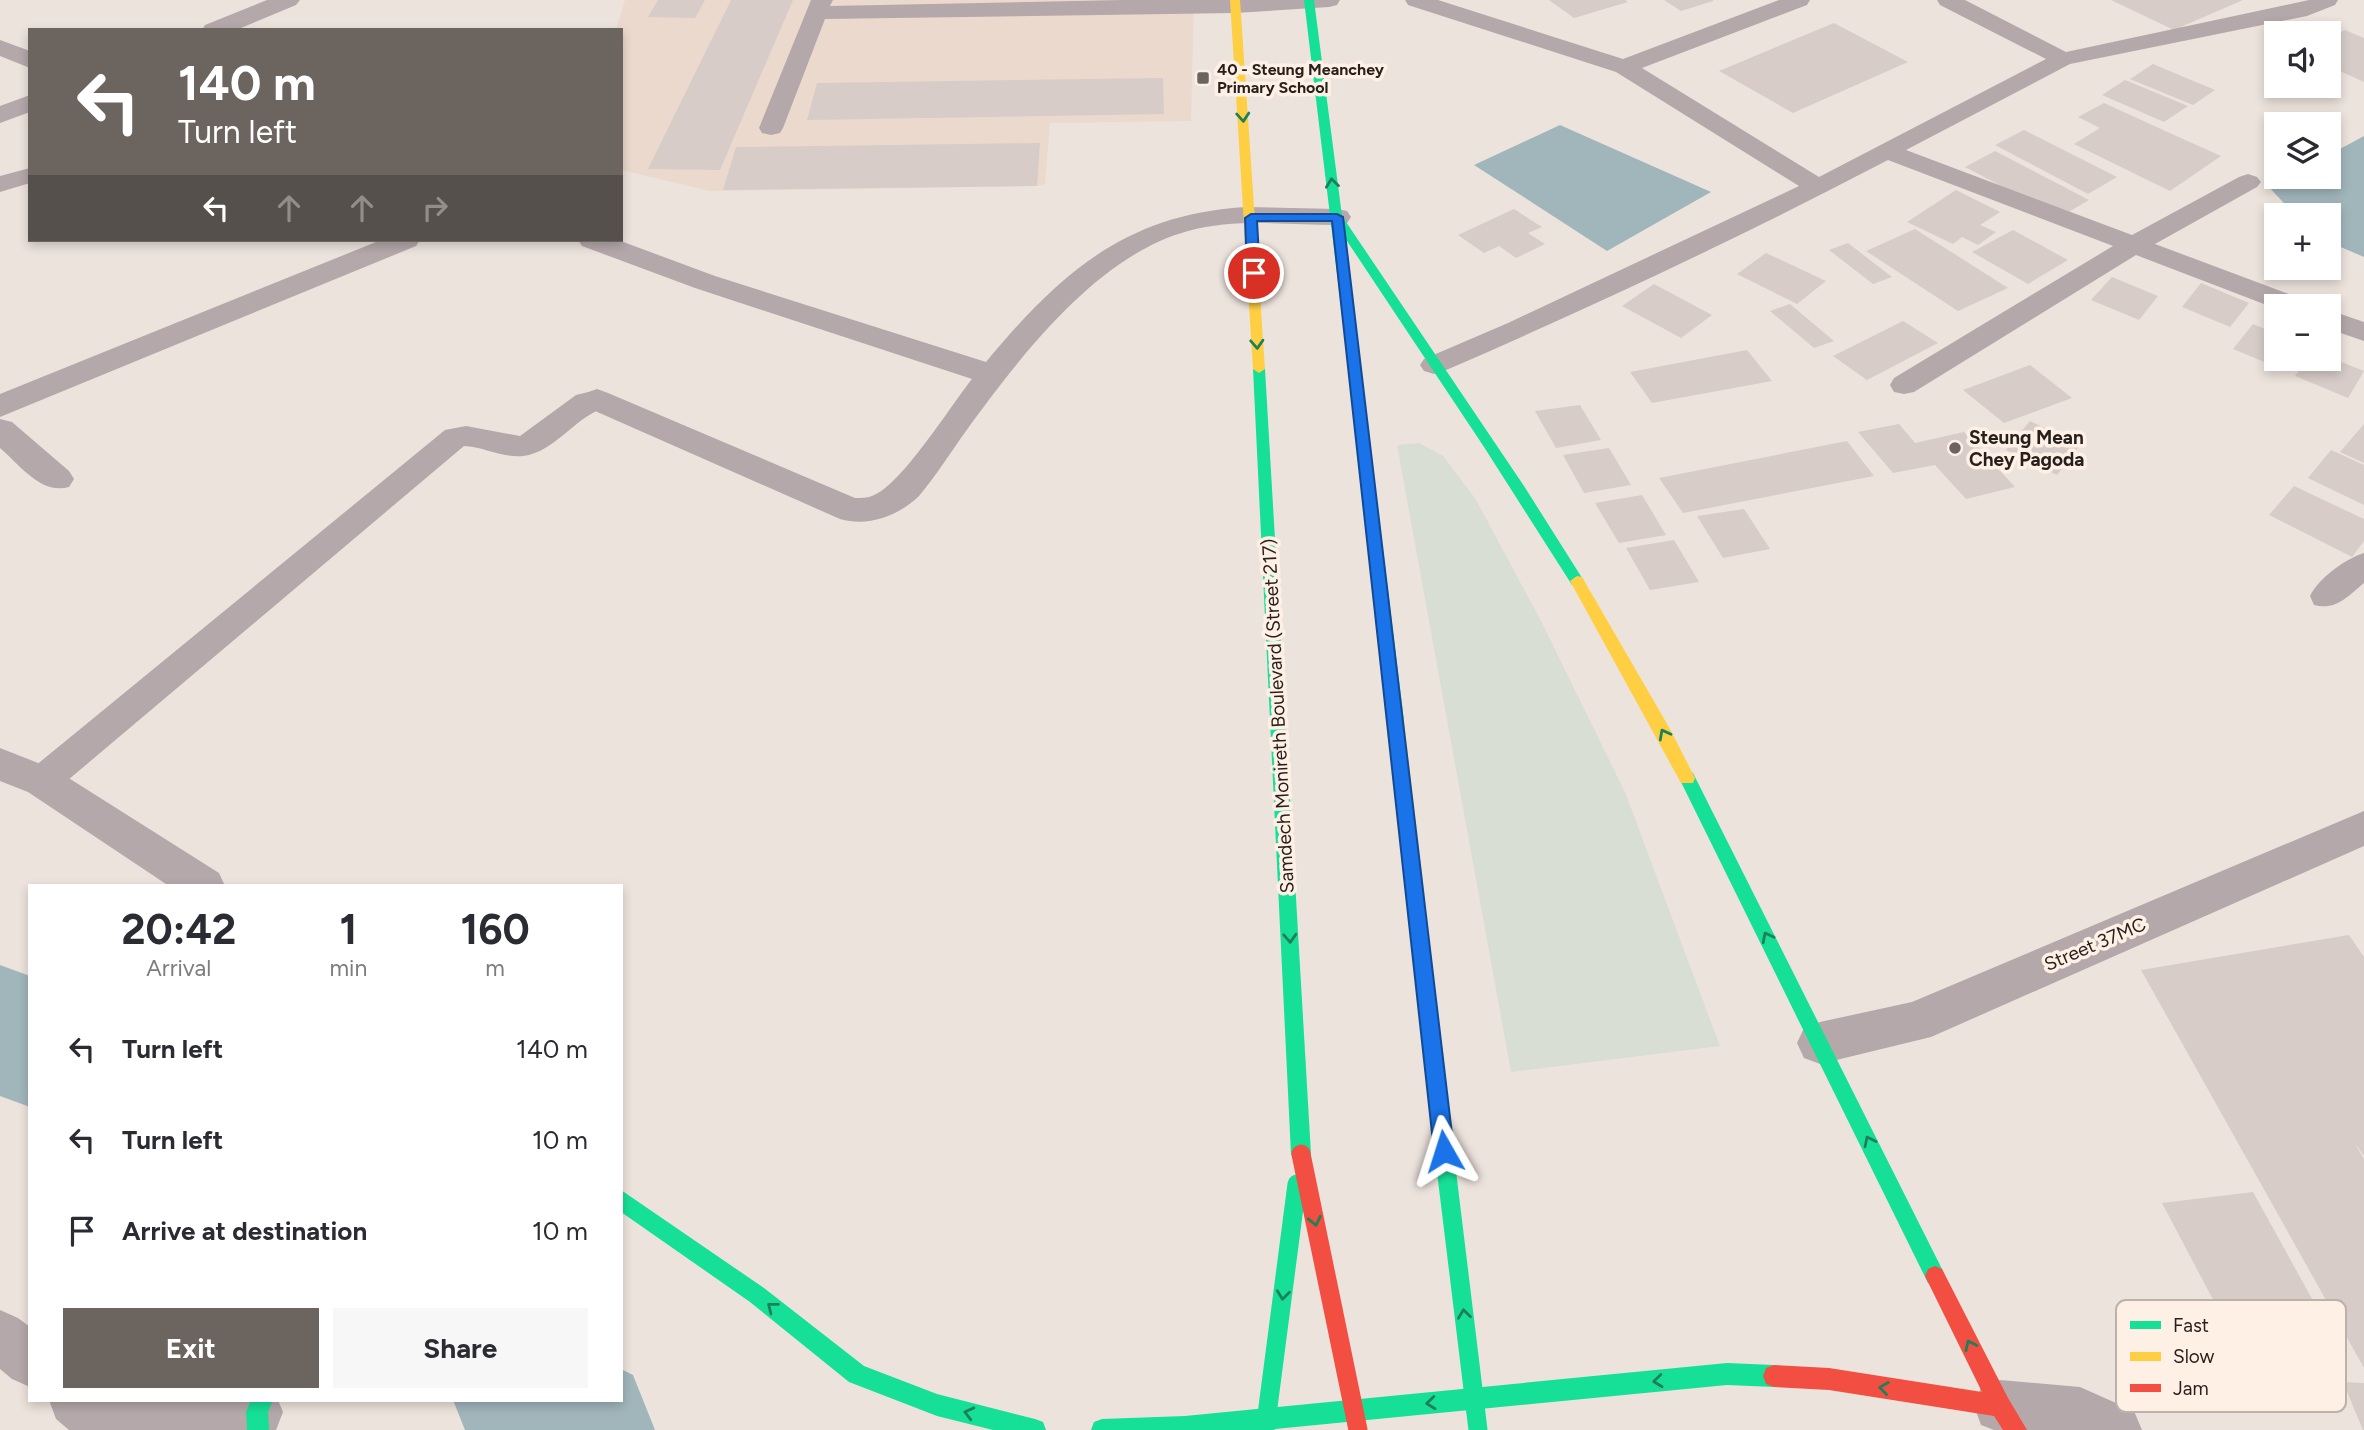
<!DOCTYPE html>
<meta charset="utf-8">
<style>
body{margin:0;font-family:Figtree,sans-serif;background:#f7f7f7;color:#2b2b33;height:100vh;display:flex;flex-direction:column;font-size:26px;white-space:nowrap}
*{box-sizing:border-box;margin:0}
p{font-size:23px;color:#7c7c81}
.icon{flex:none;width:38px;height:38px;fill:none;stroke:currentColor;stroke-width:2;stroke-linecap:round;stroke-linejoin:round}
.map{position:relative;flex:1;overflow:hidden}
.side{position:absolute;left:28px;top:884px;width:595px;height:518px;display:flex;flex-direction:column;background:#fff;border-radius:0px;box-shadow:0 4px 10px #0003}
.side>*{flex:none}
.top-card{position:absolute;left:28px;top:28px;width:595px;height:214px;border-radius:0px;box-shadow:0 4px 10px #0003;background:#6c645f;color:#fff;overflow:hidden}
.tools{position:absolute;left:2264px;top:21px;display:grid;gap:14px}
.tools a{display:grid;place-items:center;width:77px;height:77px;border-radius:0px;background:#fff;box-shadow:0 4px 10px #0003;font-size:35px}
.pin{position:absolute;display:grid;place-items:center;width:60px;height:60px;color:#fff;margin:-30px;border:4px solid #fff;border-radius:50%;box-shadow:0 2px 7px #0007}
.me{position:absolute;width:77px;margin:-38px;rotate:354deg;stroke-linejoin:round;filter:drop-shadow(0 0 5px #0008)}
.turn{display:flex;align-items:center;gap:24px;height:147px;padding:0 35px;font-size:32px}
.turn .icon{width:91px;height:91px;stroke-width:2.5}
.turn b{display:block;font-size:49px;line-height:60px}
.lanes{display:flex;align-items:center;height:66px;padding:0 35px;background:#0003;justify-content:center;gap:35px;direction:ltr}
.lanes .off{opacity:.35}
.eta{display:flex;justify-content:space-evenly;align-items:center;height:119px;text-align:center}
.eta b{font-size:42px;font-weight:700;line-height:49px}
.primary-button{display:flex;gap:14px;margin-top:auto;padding:14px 35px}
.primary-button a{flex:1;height:80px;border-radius:0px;background:#6c645f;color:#fff;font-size:28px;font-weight:700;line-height:80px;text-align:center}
.primary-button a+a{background:#f7f7f7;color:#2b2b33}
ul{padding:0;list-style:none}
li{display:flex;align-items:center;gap:21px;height:91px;padding:0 35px}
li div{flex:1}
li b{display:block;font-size:26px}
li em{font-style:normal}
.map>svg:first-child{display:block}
.built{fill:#ebd9cd}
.green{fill:#d8ded4}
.water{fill:#a1b6bb}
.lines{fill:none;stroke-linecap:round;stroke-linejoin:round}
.river{fill:#a1b6bb;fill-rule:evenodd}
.building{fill:#d7ccc8}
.lane{fill:#b5a8aa;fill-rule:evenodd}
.street{fill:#b5a8aa;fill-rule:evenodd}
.fast{fill:#16e098;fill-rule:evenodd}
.slow{fill:#ffcf43;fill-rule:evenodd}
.jam{fill:#f24e42;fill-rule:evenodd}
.fast-bridge{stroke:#16e098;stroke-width:19}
.jam-bridge{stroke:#f24e42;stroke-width:19}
.oneway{stroke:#1e805a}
.route{fill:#1a73e8;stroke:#114b97;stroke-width:2}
.poi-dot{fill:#6c645f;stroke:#fff0e6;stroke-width:2.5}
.labels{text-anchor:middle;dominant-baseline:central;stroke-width:7;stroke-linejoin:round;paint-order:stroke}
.far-poi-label{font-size:16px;font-weight:bold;fill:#261f1b;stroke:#fff0e6;text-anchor:start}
.poi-label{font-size:19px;font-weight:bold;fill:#261f1b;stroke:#fff0e6;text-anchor:start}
.street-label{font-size:19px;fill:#261f1b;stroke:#fff0e6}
.key{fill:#fff0e6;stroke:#beb1a9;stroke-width:2}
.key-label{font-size:19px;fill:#261f1b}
</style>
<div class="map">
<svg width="2364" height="1430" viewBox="0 0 2364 1430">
<rect width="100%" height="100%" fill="#ede3dd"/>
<path class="built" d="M625 0H1194L1191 121 1050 123 1045 184 1037 186 710 191 621 170V30H616Z"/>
<path class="green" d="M1419 443 1443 456 1475 498 1541 621 1625 792 1720 1046 1511 1072 1397 445Z"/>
<g class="water">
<path d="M1560 125 1711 192 1607 251 1474 165Z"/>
<path d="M2364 136V257L2329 242V215H2295L2269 187 2288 177H2329V155Z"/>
</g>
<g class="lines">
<g class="river">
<path d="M0 965 30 976V1107L0 1096Z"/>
<path d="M621 1369 633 1375 655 1430H465L453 1400H621Z"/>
</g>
</g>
<g class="building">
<path d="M658 0H705L695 18 648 17Z"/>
<path d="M731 0H793L720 170 648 169Z"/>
<path d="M1549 0H1625L1628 2 1574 18Z"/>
<path d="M1664 0H1713V1L1681 11Z"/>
<path d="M2111 0H2243L2174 30Z"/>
<path d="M1834 23 1908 62 1793 113 1719 71Z"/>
<path d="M2345 30 2364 38V82L2329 66V38Z"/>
<path d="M2153 64 2215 90 2193 105 2130 79Z"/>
<path d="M1163 78 1164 114 807 120 817 83Z"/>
<path d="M2125 80 2188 106 2164 122 2102 95Z"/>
<path d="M2104 103 2163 130 2221 156 2170 191 2074 144 2100 128 2078 117Z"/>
<path d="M2024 130 2117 177 2088 194 1995 145Z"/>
<path d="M1040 143 1037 186 723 190 736 147Z"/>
<path d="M1995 151 2089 200 2060 217 1965 167Z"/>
<path d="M1956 190 2000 212 1980 225 1996 232 1978 245 1962 237 1953 244 1907 222Z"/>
<path d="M1514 209 1542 227 1528 233 1545 244 1516 258 1499 246 1484 253 1458 235Z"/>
<path d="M1915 229 2008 288 1958 311 1866 251Z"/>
<path d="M2013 230 2068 260 2028 284 1972 252Z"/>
<path d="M1848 243 1892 277 1873 284 1829 250Z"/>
<path d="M1766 253 1826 281 1797 304 1737 274Z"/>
<path d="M2112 277 2158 296 2139 320 2091 300Z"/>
<path d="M2201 283 2249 303 2230 327 2182 307Z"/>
<path d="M1654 284 1712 315 1681 338 1622 306Z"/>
<path d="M1790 304 1834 341 1814 348 1770 311Z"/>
<path d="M1903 321 1938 343 1867 380 1833 356Z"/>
<path d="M2253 324 2277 334V359H2293L2284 370 2233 349Z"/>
<path d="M1747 350 1772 381 1652 403 1630 372Z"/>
<path d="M2329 357 2364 371 2348 398 2295 376 2308 359H2329Z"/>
<path d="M2030 365 2072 398 2004 423 1963 390Z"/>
<path d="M1580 405 1601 440 1556 448 1535 411Z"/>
<path d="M2030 421 2080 445 2057 475 2006 450Z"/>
<path d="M1899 424 1915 443 1964 432 2015 487 1966 499 1935 465 1893 473 1858 432Z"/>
<path d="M2364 424V463L2340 452Z"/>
<path d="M1847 441 1874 476 1683 513 1659 478Z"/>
<path d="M1609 448 1631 485 1584 493 1563 455Z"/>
<path d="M2331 450 2364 465V505L2308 478Z"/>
<path d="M2294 486 2364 519V541L2352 557 2269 515Z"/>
<path d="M1642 495 1666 535 1619 543 1595 503Z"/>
<path d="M1744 509 1770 549 1723 558 1697 516Z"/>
<path d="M1674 540 1699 582 1650 590 1626 548Z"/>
<path d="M2349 935 2364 957V1156L2354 1142 2364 1159V1368L2141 970Z"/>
<path d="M2253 1192 2342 1353 2247 1364 2162 1203Z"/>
<path d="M2343 1382 2364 1383V1430H2363Z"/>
</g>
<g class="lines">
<g class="lane">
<path d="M811 0H833L830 6 1122 0H1340L1337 5 1329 7 1235 13 825 19 783 128 780 133 771 135 762 133 759 128Z"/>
<path d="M1405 0H1438L1623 59 1779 0H1810L1807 5 1642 68 1819 177 2046 59 1940 5 1937 0H1965L2066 52 2309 0H2338L2335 5 2307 16 2070 64 1906 150 2132 235 2239 177 2248 174 2257 177 2261 182 2257 187 2155 244 2305 300 2309 306H2277V309L2136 255 1914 392 1904 394 1894 392 1890 385 1894 378 2113 246 1888 160C1743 236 1594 306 1444 371L1434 374 1424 371 1420 365 1424 359 1508 323 1799 186 1616 72 1408 5Z"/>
<path d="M30 168V183L0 192V176Z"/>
<path d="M2329 310 2364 322V341L2329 329Z"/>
<path d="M597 390 607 393 612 400 607 407C576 415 556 452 523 456 503 458 484 447 464 446L55 791 42 796 29 791 24 781 29 771 445 430 466 426 520 436 576 395Z"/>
<path d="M2364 553V583C2348 596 2336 611 2314 605L2310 596C2319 578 2345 559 2364 553Z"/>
</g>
<g class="street">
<path d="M267 0H300L296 5 236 30H202L205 25Z"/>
<path d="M0 40 30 51V68L0 56Z"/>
<path d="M30 95V112L0 123V106Z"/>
<path d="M1246 207 1337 209 1347 211 1351 217 1347 223 1337 225C1288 225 1236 218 1188 231 1096 256 1020 357 966 431 950 453 936 476 919 496 898 516 869 527 840 519L586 407 581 400 586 393 597 389 608 393 855 498C861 498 867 498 872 496 901 486 951 405 972 379L695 288 582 246 578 240H618L715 276 986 362C1060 273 1126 214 1246 207Z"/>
<path d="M381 240H420L416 246 0 417V394Z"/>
<path d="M0 419 12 422 69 471 74 479 69 487C41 495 20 465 0 448Z"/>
<path d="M0 748 56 770 219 873 225 886H169L28 792 0 781Z"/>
<path d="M2364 811V846L1931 1037 1820 1064 1804 1058 1797 1043 1804 1028 1820 1022 1912 1002Z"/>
<path d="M0 1310 18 1318 30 1327V1387L12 1379 0 1369Z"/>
<path d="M2000 1380 2080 1387 2134 1411 2142 1430H1994L1981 1425 1974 1406 1981 1387Z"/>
<path d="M49 1400H278L283 1412 276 1430H69L56 1419Z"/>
</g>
<g class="fast">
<path d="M1304 0H1314L1342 216 1524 486 1584 581 1582 585H1572L1484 447 1345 238 1404 721 1402 725H1390L1388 721 1353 406Z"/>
<path d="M1259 365 1265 369 1311 1154 1308 1161 1301 1163 1294 1161 1291 1154 1253 369Z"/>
<path d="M1687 771 1693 773 1942 1269 1945 1276 1942 1283 1935 1286 1928 1283 1679 778 1681 773Z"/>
<path d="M1426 980 1432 982 1435 988 1454 1151 1451 1158 1444 1160 1437 1158 1434 1151 1417 988 1420 982Z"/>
<path d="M621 1190 764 1288 864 1366 937 1394 1035 1419 1043 1422 1046 1430H993L937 1416 849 1382 750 1302 621 1212Z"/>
<path d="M1727 1363 1774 1365 1782 1368 1785 1376 1782 1384 1774 1387 1727 1385 1265 1430H1091L1094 1422 1102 1419 1185 1416Z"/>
<path d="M251 1400H273L268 1412 269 1430H247L246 1412Z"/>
</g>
<g class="slow">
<path d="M1230 0H1240L1265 369 1259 373 1253 369Z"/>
<path d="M1577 576 1582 577 1670 729 1695 778 1693 783H1681L1570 581Z"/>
<path d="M1396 715 1402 717 1404 721 1435 988 1432 994 1426 996 1420 994 1417 988 1388 721 1390 717Z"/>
</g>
<path class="jam" d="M1935 1266 1942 1269 2008 1398 2027 1430H2003L1994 1416 1829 1390 1774 1387 1766 1384 1763 1376 1766 1368 1774 1365 1829 1368 1982 1392 1925 1276 1928 1269Z"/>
<g class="fast-bridge">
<path d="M1444 1151 1478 1430"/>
<path d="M1265 1430 1297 1184"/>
</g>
<path class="jam-bridge" d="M1301 1154 1358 1430"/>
</g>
<defs><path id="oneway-chevron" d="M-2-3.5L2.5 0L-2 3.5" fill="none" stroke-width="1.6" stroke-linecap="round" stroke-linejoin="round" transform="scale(1.75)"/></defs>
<g class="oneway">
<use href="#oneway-chevron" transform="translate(1243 117) rotate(86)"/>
<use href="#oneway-chevron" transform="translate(1332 183) rotate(-97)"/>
<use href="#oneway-chevron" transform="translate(1257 344) rotate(87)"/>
<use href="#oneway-chevron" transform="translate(1664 734) rotate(-118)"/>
<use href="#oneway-chevron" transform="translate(1767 937) rotate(-117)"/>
<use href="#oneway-chevron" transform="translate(1290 938) rotate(87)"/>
<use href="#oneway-chevron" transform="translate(1869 1141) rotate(-116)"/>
<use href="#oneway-chevron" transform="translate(1315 1221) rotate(78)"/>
<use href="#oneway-chevron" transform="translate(1283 1295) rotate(97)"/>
<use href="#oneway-chevron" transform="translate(772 1307) rotate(-142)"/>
<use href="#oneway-chevron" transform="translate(1464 1314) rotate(-97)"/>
<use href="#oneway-chevron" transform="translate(1970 1345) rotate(-116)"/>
<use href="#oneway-chevron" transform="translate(1658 1381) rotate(174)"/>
<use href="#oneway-chevron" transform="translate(1884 1388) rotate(-172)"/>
<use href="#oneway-chevron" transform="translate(1431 1403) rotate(174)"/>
<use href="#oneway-chevron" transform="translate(969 1413) rotate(-166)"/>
</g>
<path class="route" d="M1251 214H1337L1343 217 1454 1151 1451 1158 1444 1161 1437 1158 1434 1151 1332 221H1257L1260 273 1254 276 1247 273 1245 218Z"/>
<g class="poi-dot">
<rect x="1196" y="71" width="14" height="14" rx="3.5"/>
<circle cx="1955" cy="448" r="7"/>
</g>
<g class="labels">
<g class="far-poi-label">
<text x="1217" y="69">40 - Steung Meanchey<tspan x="1217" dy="18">Primary School</tspan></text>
</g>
<g class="poi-label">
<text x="1969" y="437">Steung Mean<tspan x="1969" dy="22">Chey Pagoda</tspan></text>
</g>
<g class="street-label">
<text transform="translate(1278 716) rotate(-93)">Samdech Monireth Boulevard (Street 217)</text>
<text transform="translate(2095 944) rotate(-23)">Street 37MC</text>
</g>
</g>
<rect x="2116" y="1300" width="230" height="112" rx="10" class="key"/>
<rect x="2130" y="1321" width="31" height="8" fill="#16e098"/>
<rect x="2130" y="1352" width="31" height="9" fill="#ffcf43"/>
<rect x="2130" y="1384" width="31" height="8" fill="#f24e42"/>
<g class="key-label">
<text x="2173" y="1332">Fast</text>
<text x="2173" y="1363">Slow</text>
<text x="2173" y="1395">Jam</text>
</g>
</svg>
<div class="tools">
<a><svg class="icon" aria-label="sound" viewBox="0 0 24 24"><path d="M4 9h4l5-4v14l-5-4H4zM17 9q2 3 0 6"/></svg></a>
<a><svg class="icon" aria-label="layers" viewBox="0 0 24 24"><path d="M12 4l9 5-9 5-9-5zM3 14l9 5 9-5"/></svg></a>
<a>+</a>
<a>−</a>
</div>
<div class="pin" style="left:1254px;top:273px;background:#d93025"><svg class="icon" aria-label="arrive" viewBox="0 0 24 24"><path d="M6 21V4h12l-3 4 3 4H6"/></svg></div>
<svg class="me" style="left:1444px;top:1151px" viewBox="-20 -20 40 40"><path d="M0-17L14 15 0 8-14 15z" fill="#1a73e8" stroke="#fff" stroke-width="4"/></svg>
<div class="top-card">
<div class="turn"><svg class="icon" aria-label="left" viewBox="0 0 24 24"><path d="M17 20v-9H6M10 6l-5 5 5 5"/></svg><div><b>140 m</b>Turn left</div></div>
<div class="lanes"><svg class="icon" aria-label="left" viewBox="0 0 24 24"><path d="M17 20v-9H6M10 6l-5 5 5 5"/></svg><svg class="icon off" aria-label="ahead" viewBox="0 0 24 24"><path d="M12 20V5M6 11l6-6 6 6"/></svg><svg class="icon off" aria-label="ahead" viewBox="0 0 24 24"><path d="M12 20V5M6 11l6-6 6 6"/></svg><svg class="icon off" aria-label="right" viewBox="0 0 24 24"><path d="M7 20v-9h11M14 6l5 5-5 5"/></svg></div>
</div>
<section class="side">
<div class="eta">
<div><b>20:42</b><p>Arrival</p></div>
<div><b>1</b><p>min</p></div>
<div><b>160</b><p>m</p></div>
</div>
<ul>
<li><svg class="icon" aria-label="left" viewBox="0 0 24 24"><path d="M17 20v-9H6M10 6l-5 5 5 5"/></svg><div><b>Turn left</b></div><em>140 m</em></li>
<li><svg class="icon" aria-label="left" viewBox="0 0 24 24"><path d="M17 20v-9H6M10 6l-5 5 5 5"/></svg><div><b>Turn left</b></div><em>10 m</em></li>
<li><svg class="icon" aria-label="arrive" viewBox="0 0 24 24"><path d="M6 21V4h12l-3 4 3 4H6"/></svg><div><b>Arrive at destination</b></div><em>10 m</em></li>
</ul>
<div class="primary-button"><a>Exit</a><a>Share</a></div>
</section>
</div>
